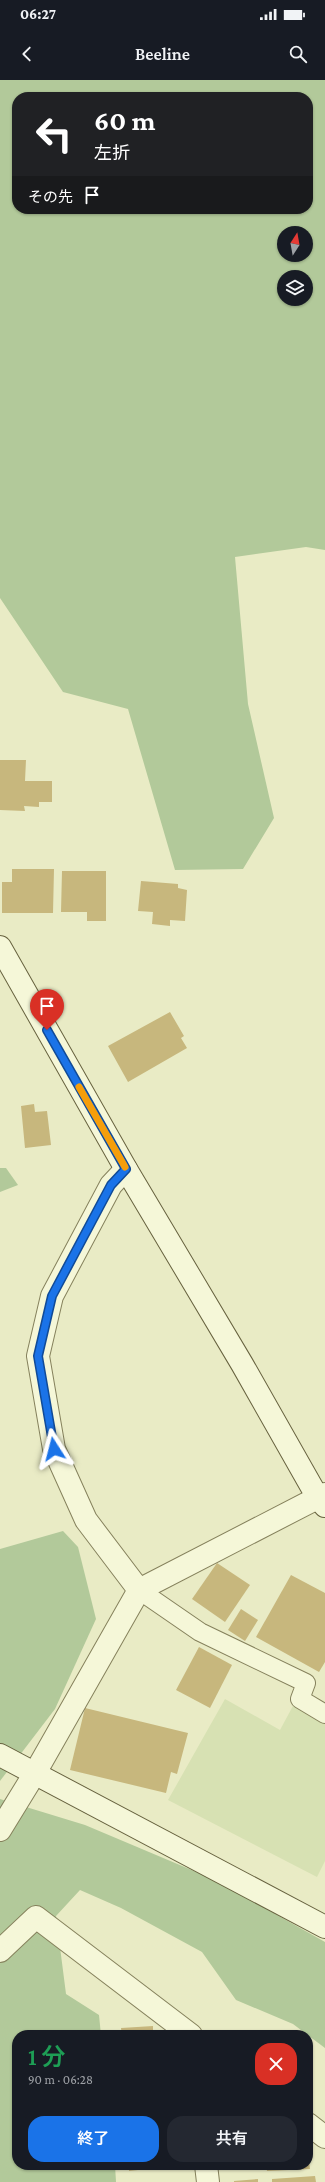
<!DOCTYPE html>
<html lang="ja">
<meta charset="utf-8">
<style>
body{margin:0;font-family:"Crimson Pro","Noto Sans JP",serif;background:#242831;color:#f1f3f6;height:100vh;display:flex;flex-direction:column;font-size:15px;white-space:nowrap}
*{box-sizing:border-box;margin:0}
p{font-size:13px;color:#9ea1a6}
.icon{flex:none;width:22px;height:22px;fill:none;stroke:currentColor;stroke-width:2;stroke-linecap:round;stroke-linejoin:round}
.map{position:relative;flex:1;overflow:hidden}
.panel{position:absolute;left:12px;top:1950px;width:301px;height:140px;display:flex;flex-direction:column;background:#171b24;border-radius:16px;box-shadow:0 1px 3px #0004}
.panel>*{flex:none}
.guide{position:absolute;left:12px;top:12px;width:301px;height:122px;border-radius:16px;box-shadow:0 1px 3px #0004;background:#202124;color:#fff;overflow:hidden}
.needle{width:26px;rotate:11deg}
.tools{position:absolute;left:277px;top:146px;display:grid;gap:8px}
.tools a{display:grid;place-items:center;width:36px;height:36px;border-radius:50%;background:#171b24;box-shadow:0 1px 3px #0004;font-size:20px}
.pin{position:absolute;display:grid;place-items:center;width:34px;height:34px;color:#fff;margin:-41px -17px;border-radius:50% 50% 50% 0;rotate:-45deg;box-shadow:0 0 4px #0007}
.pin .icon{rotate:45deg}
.me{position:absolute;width:44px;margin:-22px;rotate:351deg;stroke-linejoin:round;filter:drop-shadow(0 0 3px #0008)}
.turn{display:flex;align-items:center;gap:14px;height:84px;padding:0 16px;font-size:18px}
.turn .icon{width:52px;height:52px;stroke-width:2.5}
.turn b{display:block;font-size:28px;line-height:34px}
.then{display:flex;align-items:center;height:38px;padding:0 16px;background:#0003;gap:8px;font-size:15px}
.round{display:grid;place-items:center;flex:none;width:42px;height:42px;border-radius:16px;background:#242831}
.summary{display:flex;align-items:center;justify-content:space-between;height:68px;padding:0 16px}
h1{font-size:24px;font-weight:600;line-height:30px;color:#1e9e55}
.cta{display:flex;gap:8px;margin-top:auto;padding:8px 16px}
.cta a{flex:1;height:46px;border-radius:16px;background:#1a73e8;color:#fff;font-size:16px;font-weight:600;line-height:46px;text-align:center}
.cta a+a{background:#242831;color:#f1f3f6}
.status{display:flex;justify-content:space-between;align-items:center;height:28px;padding:0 20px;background:#171b24;direction:ltr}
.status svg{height:11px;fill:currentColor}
header{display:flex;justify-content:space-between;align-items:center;height:52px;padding:0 16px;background:#171b24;font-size:18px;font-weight:600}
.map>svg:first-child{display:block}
.farmland{fill:#d7e1b3}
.green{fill:#b2c99a;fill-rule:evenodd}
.building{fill:#c7b77d}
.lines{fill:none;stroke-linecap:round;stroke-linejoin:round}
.lane-casing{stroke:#85815c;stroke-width:20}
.street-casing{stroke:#85815c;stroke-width:24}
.secondary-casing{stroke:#67623f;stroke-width:24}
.lane{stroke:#f5f7d8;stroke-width:18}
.street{stroke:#f5f7d8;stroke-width:22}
.secondary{stroke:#f5f7d8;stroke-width:22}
.route-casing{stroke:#114b97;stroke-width:10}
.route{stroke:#1a73e8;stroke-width:7}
.slow{stroke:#f59e0b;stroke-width:7}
</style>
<div class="status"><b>06:27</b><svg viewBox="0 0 49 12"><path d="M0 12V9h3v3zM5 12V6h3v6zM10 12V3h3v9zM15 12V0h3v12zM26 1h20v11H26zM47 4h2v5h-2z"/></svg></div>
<header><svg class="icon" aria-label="back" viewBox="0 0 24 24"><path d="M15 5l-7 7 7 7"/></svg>Beeline<svg class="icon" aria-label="search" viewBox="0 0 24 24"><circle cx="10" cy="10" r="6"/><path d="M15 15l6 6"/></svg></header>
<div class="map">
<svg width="325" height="2102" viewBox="0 0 325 2102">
<rect width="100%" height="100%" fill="#e9ebc5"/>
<path class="farmland" d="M225 1619 280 1650 294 1624 325 1642V1781L317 1797 168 1720Z"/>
<g class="green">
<path d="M0 0H325V470L306 467 235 477 248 624 274 738 243 789 175 790 128 629 63 612 0 518ZM17 17H308V129H17ZM284 153H306V175H284ZM284 197H306V219H284Z"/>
<path d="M0 1088H6L18 1105 0 1112Z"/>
<path d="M63 1451 78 1467 96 1539 55 1629 0 1701V1469Z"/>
<path d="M0 1719 85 1745 213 1799 325 1862V1968L293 1944 236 1920 202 1872 121 1828 80 1810 56 1836 66 1914 99 1935 101 1955H17V2085H115L116 2102H0Z"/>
</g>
<g class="building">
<path d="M0 680H26L25 701H52V722H39V727L24 726 25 731 0 730Z"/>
<path d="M12 789H54L53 833H2V802H12Z"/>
<path d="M62 791H106V841H87V832H61Z"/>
<path d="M141 801 178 804V808L187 810 185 841 170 840V846L152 844 153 832 138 831Z"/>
<path d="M170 932 184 956 181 958 187 968 128 1002 108 966Z"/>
<path d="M34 1024 35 1032 47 1031 51 1065 25 1068 21 1026Z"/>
<path d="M217 1483 250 1505 225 1542 192 1519Z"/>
<path d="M291 1495 325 1513V1582L319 1592 256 1557Z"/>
<path d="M241 1529 258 1540 245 1561 228 1550Z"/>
<path d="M199 1567 232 1585 210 1628 176 1610Z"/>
<path d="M85 1628 188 1653 177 1694 171 1692 166 1713 70 1690Z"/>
<path d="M153 1946V1955H122L121 1948Z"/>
<path d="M308 2075 310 2089 267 2091 266 2085H308Z"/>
<path d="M129 2085H155L156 2088 129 2091Z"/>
<path d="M315 2096 316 2102H272V2099Z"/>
<path d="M258 2099V2102H234V2101Z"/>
</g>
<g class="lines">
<defs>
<path id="lane" d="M139 1510 200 1552 306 1603 300 1619 325 1634"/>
<g id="street">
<path d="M139 1510 325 1414"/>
<path d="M0 1750 35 1693 139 1510 86 1440 54 1369 38 1276 52 1216 111 1105 126 1089"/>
<path d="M0 1871 36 1837 191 1955"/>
<path d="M308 2044 325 2057"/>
<path d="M206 2085 208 2102"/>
</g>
<g id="secondary">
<path d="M0 867 126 1089 242 1284 318 1418 325 1426"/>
<path d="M0 1675 325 1847"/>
</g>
</defs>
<use href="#lane" class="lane-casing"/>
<use href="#street" class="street-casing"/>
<use href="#secondary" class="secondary-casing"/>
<use href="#lane" class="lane"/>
<use href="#street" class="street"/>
<use href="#secondary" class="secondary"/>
</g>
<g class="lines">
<defs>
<path id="route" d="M47 950 126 1089 111 1105 52 1216 38 1276 54 1369"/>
</defs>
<use href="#route" class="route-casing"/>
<use href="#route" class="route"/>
<path class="slow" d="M79 1007 125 1087"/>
</g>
</svg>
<div class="tools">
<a><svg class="needle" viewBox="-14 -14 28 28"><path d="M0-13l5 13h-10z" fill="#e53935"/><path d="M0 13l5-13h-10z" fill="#9ea1a6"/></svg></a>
<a><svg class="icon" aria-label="layers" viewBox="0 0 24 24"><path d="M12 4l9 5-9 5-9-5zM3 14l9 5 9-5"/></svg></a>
</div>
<div class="pin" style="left:47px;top:950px;background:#d93025"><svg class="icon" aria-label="arrive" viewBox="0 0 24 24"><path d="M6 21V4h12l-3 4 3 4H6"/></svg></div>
<svg class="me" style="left:54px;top:1369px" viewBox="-20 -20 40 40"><path d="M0-17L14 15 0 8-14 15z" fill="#1a73e8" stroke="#fff" stroke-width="4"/></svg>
<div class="guide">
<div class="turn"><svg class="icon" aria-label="left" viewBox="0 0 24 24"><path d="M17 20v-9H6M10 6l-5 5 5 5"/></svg><div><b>60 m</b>左折</div></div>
<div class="then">その先<svg class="icon" aria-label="arrive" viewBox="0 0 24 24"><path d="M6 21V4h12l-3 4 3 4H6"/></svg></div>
</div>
<section class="panel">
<div class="summary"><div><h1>1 分</h1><p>90 m · 06:28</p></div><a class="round" style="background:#d93025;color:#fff"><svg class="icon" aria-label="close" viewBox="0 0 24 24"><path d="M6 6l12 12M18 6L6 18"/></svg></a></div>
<div class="cta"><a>終了</a><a>共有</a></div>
</section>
</div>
